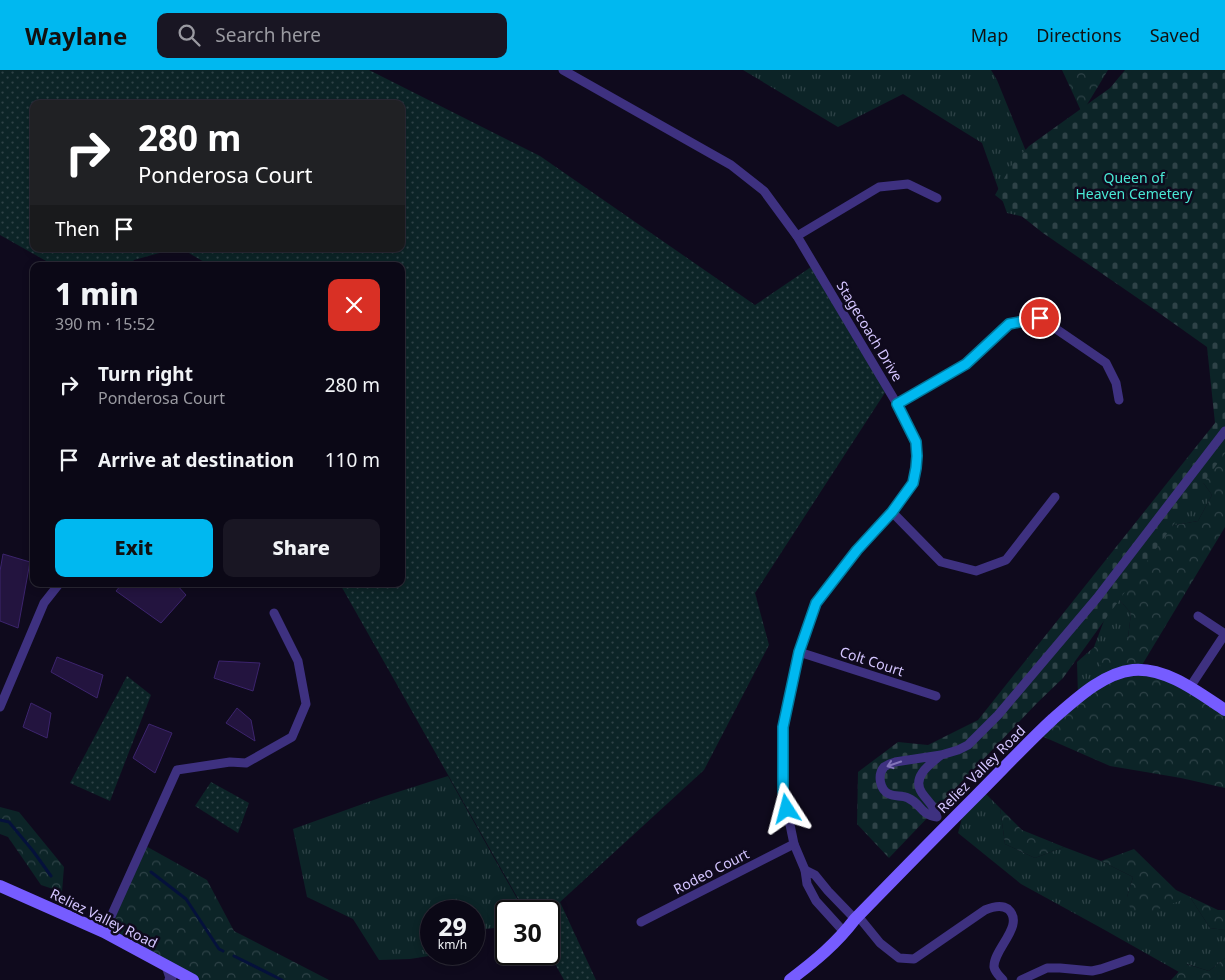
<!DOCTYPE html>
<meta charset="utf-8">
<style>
body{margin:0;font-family:"Noto Sans",sans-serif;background:#191623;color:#f1f3f6;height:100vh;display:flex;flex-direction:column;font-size:19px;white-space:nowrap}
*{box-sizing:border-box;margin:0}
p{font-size:16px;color:#9a9aa1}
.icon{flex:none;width:28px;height:28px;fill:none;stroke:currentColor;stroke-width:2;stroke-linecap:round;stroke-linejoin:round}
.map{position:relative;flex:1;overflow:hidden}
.drawer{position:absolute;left:30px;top:192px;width:375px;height:325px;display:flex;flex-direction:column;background:#0b0816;border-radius:10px;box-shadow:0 2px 8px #0003,0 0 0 1px #2b2935}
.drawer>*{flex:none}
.hud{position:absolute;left:30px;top:30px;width:375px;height:152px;border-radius:10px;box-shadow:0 2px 8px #0003,0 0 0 1px #2b2935;background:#202124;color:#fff;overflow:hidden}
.speed{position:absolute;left:420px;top:830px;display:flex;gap:10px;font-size:25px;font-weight:700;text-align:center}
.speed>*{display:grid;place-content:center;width:65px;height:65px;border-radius:50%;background:#0b0816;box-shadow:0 2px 8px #0003,0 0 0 1px #2b2935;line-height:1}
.speed small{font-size:12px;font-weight:400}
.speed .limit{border:2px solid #111;border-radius:8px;background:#fff;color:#111}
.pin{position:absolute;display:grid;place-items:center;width:42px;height:42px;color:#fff;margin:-21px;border:2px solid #fff;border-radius:50%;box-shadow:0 1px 5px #0007}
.me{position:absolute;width:55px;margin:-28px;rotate:351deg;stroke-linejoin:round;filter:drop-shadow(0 0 4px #0008)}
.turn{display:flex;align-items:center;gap:18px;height:105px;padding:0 25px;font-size:22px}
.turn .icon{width:65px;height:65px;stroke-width:2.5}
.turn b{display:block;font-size:35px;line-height:42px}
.then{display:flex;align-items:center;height:48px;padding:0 25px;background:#0003;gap:10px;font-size:19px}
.round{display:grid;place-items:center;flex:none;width:52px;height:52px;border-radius:10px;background:#191623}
.overview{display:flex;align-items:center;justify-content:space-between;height:85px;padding:0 25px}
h1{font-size:30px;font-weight:800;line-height:38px}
.action{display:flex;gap:10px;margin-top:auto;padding:10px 25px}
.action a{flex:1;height:58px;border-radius:10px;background:#00b8f0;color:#111;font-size:20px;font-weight:800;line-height:58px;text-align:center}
.action a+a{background:#191623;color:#f1f3f6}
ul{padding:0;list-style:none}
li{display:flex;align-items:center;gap:15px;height:75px;padding:0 25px}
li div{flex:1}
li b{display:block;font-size:19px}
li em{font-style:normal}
header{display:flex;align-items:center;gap:30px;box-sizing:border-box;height:70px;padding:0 25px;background:#00b8f0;color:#111}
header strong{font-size:24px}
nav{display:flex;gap:28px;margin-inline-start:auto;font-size:18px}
.search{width:350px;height:45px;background:#191623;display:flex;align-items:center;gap:12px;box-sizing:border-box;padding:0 18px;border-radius:10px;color:#9a9aa1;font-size:19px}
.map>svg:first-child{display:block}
.grass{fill:url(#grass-tufts)}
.forest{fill:url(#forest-crowns)}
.cemetery{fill:url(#cemetery-stones)}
.park{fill:url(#park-dots)}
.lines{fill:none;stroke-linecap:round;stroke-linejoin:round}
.stream{stroke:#05113b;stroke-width:3}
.building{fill:#23143f;stroke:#3c246d}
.minor{stroke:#3e3180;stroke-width:9}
.tertiary{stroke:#3e3180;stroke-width:11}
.secondary{stroke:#765cff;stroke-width:12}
.oneway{stroke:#8274b9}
.route-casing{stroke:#00789c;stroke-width:12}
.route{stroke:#00b8f0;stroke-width:9}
.labels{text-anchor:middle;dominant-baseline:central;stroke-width:5;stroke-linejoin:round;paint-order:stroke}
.park-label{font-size:14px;fill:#49e8d5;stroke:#0f0a1d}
.street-label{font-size:14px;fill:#d4c5ff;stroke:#0f0a1d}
</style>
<header>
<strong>Waylane</strong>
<div class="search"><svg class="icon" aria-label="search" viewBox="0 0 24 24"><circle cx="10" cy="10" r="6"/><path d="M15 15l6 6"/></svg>Search here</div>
<nav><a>Map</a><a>Directions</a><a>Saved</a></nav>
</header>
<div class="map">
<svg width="1225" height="910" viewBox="0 0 1225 910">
<defs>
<pattern id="grass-tufts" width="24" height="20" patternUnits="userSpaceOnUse" patternTransform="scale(1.25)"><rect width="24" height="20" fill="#0c2427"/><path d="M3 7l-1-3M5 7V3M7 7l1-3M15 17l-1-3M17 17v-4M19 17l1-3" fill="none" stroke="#2e4247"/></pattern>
<pattern id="forest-crowns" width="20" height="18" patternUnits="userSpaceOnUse" patternTransform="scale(1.25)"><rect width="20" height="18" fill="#0c2427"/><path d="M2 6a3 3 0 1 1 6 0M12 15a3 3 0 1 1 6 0" fill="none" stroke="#2e4247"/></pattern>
<pattern id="cemetery-stones" width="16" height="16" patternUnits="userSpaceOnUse" patternTransform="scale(1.25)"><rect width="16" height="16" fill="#0c2427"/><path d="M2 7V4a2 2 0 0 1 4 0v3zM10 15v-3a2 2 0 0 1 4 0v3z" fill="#2e4247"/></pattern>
<pattern id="park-dots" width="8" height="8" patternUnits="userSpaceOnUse" patternTransform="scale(1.25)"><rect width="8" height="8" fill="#0c2427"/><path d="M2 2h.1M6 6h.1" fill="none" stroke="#2e4247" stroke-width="1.8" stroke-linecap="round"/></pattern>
</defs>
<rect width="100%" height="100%" fill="#0f0a1d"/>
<g class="grass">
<path d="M743 0H991L997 10 1034 101 1033 149 1007 143 982 73 903 24 838 57Z"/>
<path d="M1195 401 1212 425 1198 451 1164 457Z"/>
<path d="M1114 524 1131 543 1128 568 1105 609 1078 627 1077 592 1094 577Z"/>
<path d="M448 706 524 841H506V857L474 860V841H431V884H442L410 889 379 890 353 849 307 827 293 759 382 727Z"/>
<path d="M982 720 1000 738 1005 774 1035 788 1064 777 1101 791 1133 807 1127 827H1190L1210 858 1225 860V888L1209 901 1187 894 1179 902 1103 859 1021 814 958 763 965 737Z"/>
</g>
<g class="forest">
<path d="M1062 0H1108L1082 43Z"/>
<path d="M1225 361V457L1139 600 1163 604 1225 640V718L1181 708 1110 696 1037 664 1105 609 1094 577 1128 568 1131 543 1114 524 1164 457 1198 451 1212 425 1195 401Z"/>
<path d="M0 737 19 742 64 797 62 822 41 815 8 767 0 764Z"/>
<path d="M1000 738 1022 760 1064 777 1035 788 1005 774Z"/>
<path d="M144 775 207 810 234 861 329 910H193L104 862Z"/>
<path d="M1134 779 1176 820 1218 840H1225V860L1210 858 1190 827 1148 843 1131 841 1127 827 1133 807 1101 791Z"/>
<path d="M1225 888V910H1171L1186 894 1209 901Z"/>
</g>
<path class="cemetery" d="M1125 0H1225V383L1063 608 1037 633 889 788 857 754 858 702 898 672 928 675 978 650 1215 353 1207 277 1152 238 1043 163 995 125 1011 96 1029 76 1110 18Z"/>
<g class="park">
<path d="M0 0H369L540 86 755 235 814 195 888 318 755 523 769 575 704 700 560 832 596 910H564L549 883V841H525L340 514H401V196H211L182 179H401V34H34V179H174L134 190 130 196H55L0 165Z"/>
<path d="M127 606 151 625 110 731 70 713Z"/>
<path d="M211 712 249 733 238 763 195 736Z"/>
</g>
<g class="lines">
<g class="stream">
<path d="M0 750 9 752 33 781 51 806"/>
<path d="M151 802 186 829 219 879 223 881"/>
<path d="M234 886 282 910"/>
</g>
</g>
<g class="building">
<path d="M3 484 30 492 18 558 0 551V501Z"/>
<path d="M122 514H176L186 525 161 553 116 521Z"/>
<path d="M57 587 103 605 97 628 51 602Z"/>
<path d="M219 591 260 593 253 621 214 608Z"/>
<path d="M31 633 51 643 47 668 23 657Z"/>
<path d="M237 638 251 650 255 671 226 653Z"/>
<path d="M149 654 172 663 155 703 133 688Z"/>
</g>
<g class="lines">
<g class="minor">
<path d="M563 0 731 95 764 121 797 166 897 334 916 372 917 386 916 398 913 413 892 442 857 480 816 533 799 582 783 657V721L794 774 805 800"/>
<path d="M797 166 879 117 908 114 937 128"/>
<path d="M897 334 966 294 1009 253 1040 248 1106 293 1116 313 1119 330"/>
<path d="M892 442 941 492 976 501 1006 490 1055 427"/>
<path d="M799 582 936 626"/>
<path d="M1190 617 1225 564 1198 546"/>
<path d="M0 637 44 533 59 514"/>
<path d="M941 685C930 694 911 707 922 723 929 733 934 735 937 747 919 744 922 734 908 728 902 725 895 727 889 724 880 720 877 705 884 697 887 695 891 693 895 692L941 685 958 680 968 675 998 645 1097 528 1225 361"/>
<path d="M858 846 880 873 899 888 914 889 985 840C992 837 1001 834 1008 839 1026 855 993 879 994 897 995 902 999 906 1003 910"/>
<path d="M641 852 794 774"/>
<path d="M104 862 177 700 230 692 246 693 292 667 306 634 298 591 274 543"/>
<path d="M845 863 816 831 807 814 805 800 815 805 828 821 855 849"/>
<path d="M1021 910 1047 898H1060L1092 901 1101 899 1130 889"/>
</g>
<path class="tertiary" d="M167 896 171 908 170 910"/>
<g class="secondary">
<path d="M0 816 104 862 193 910"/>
<path d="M790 910C815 891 836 874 855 849 895 808 935 767 975 727 1001 701 1026 674 1053 649 1075 630 1103 603 1133 600 1166 597 1199 623 1225 640"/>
</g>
</g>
<defs><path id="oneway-shaft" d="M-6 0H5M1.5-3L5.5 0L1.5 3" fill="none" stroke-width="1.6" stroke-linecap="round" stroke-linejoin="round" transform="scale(1.25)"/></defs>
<use class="oneway" href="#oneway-shaft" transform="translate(894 694) rotate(161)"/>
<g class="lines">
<defs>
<path id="route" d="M787 739 783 721V657L799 582 816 533 857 480 892 442 913 413 916 398 917 386 916 372 897 334 966 294 1009 254 1040 248"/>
</defs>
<use href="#route" class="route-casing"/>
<use href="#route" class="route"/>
</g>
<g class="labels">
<g class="park-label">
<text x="1134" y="107">Queen of<tspan x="1134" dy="16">Heaven Cemetery</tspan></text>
</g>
<g class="street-label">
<text transform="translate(870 261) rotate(59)">Stagecoach Drive</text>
<text transform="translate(872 591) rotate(18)">Colt Court</text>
<text transform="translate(981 699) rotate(-45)">Reliez Valley Road</text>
<text transform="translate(711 801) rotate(-27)">Rodeo Court</text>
<text transform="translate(104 848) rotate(26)">Reliez Valley Road</text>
</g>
</g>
</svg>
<div class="speed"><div>29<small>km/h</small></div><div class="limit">30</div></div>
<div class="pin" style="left:1040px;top:248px;background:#d93025"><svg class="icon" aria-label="arrive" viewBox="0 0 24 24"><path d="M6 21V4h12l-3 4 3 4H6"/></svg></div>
<svg class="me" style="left:787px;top:739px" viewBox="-20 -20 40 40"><path d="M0-17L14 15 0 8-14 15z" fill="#00b8f0" stroke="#fff" stroke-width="4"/></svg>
<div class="hud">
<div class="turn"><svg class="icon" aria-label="right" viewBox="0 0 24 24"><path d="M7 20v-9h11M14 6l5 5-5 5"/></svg><div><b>280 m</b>Ponderosa Court</div></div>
<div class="then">Then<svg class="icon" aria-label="arrive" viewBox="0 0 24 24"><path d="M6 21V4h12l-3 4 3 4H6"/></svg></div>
</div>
<section class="drawer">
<div class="overview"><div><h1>1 min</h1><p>390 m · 15:52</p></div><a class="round" style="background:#d93025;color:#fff"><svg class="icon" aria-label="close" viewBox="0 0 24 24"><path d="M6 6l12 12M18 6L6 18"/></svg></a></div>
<ul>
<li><svg class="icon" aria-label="right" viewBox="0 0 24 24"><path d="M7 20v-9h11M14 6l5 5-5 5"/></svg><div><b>Turn right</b><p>Ponderosa Court</p></div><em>280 m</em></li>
<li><svg class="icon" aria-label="arrive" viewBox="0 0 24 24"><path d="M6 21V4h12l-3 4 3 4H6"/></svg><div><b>Arrive at destination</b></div><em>110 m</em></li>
</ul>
<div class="action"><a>Exit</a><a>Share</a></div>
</section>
</div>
